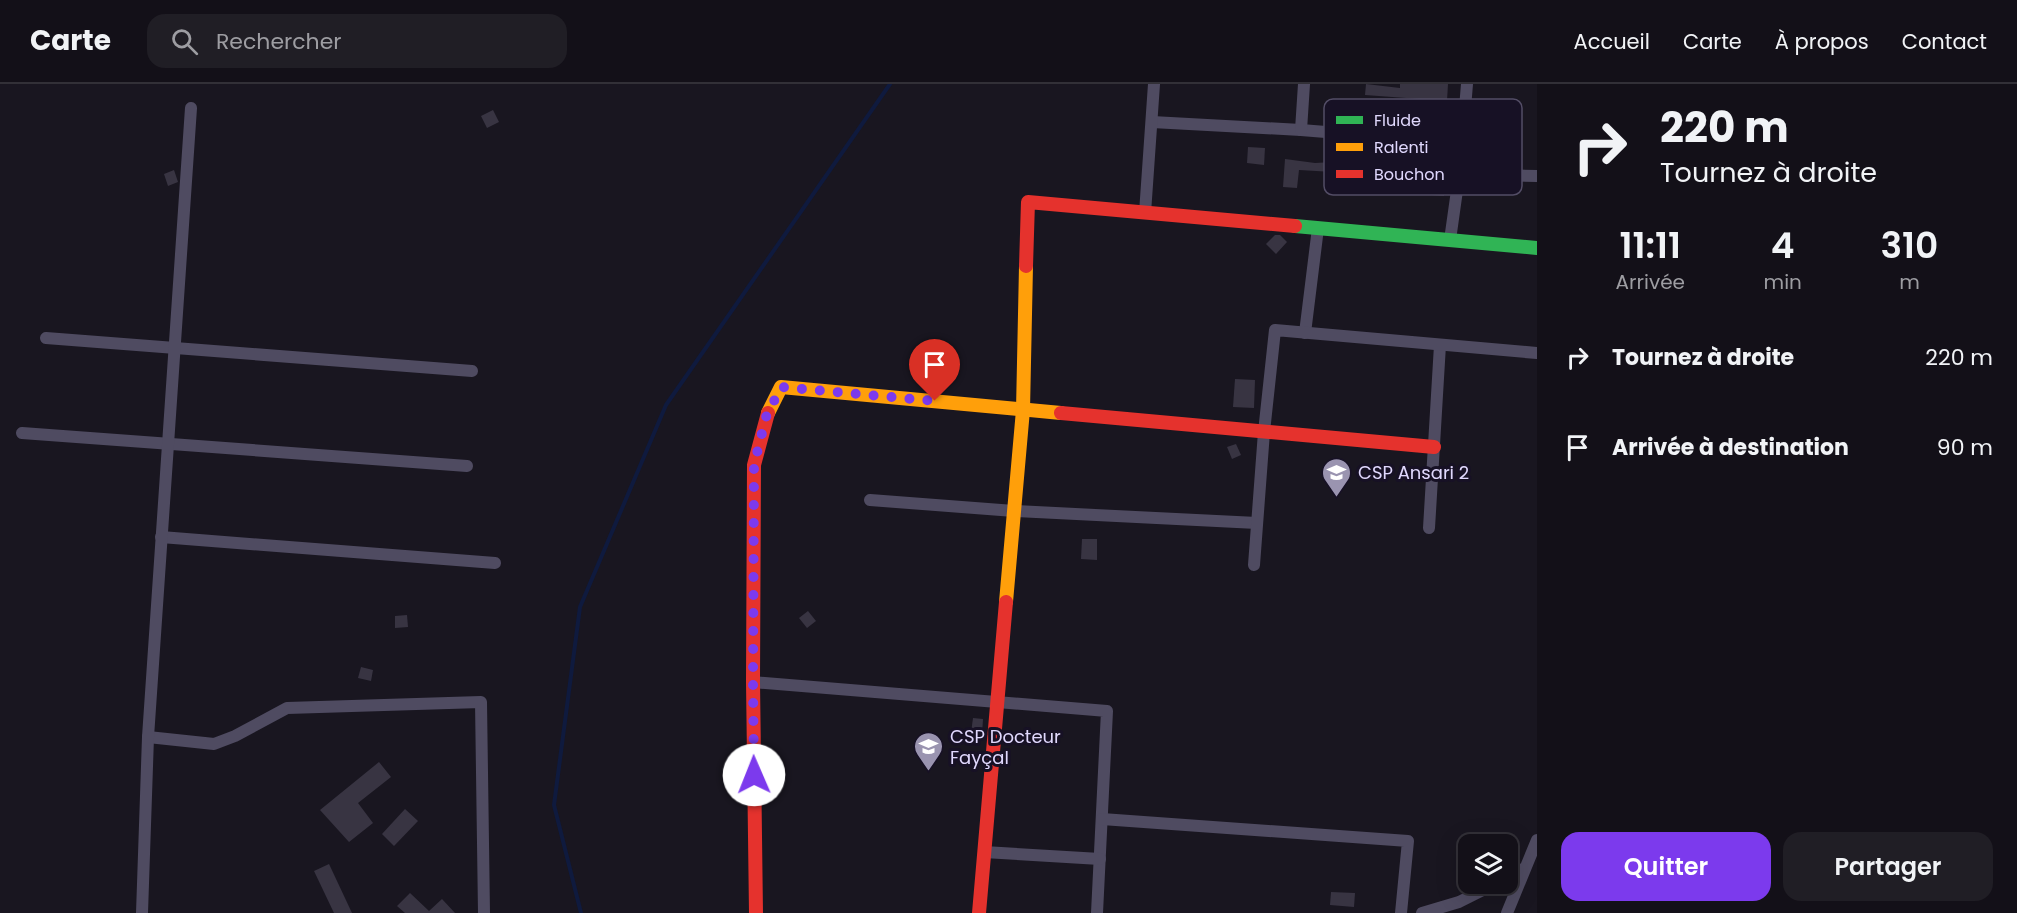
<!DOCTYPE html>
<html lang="fr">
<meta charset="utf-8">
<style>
body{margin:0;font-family:Poppins,sans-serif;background:#201e25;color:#f1f3f6;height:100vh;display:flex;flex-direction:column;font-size:22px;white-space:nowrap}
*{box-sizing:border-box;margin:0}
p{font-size:20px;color:#9d9da2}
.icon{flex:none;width:33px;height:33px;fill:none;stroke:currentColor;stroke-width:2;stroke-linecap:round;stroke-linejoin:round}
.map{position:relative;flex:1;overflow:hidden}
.side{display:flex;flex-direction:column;background:#131018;width:480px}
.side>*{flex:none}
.guide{background:#131018;color:#f1f3f6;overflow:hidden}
.tools{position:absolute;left:1458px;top:750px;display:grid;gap:12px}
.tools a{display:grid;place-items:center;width:60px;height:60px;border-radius:12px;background:#131018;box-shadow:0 6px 24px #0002,0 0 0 2px #323037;font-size:30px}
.pin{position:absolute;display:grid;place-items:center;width:51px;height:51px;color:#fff;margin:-62px -26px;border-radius:50% 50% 50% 0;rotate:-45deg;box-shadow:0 0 6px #0007}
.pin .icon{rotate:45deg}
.me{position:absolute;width:66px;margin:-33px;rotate:359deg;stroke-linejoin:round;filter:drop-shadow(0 0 4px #0008)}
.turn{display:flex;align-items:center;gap:21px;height:126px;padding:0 24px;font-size:27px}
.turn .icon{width:78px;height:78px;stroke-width:2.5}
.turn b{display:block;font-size:42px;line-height:51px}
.eta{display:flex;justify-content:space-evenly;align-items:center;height:102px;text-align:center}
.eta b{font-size:36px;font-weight:600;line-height:42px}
.primary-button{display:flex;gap:12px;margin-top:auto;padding:12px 24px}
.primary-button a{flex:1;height:69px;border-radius:18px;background:#7c3aed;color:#fff;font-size:24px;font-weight:600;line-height:69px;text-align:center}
.primary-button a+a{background:#201e25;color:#f1f3f6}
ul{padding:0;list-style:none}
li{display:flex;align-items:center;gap:18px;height:90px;padding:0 24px}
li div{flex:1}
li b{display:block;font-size:22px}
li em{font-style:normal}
header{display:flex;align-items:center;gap:36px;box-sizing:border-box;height:84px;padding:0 30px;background:#131018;border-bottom:2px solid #323037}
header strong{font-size:28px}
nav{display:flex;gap:33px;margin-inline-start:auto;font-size:21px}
.search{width:420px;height:54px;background:#201e25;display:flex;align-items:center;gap:15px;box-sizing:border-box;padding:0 21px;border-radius:18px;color:#9d9da2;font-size:22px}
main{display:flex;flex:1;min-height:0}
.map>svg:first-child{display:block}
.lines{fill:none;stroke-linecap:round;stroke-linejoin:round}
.stream{stroke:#0f1a3e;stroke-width:4}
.building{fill:#383442}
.street{stroke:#4f4b61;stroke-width:12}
.fast{stroke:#30b455;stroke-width:14}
.slow{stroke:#ff9f0a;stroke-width:14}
.jam{stroke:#e5322d;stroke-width:14}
.route{stroke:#7c3aed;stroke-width:10;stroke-dasharray:0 18}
.labels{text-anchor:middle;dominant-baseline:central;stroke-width:6;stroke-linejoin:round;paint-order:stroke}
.poi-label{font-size:18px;fill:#e0d8fd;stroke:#171125;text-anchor:start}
.key{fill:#171125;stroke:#534d66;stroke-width:1.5}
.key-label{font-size:16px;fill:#e0d8fd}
</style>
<header>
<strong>Carte</strong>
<div class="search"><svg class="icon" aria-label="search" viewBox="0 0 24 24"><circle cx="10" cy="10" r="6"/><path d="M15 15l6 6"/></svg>Rechercher</div>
<nav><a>Accueil</a><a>Carte</a><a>À propos</a><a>Contact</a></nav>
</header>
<main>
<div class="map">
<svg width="1537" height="829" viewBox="0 0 1537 829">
<rect width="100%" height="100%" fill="#191620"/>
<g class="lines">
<path class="stream" d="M581 829 554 721 580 523 666 321 890 0"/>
</g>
<g class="building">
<path d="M1366 0 1400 4V0H1448L1447 17 1365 11Z"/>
<path d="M493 26 499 38 487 44 481 32Z"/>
<path d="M1248 63 1265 64 1264 81 1247 79Z"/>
<path d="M1285 75 1315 79 1333 78V88L1299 86 1297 104 1283 103Z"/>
<path d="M1396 85 1445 89 1444 112 1394 108Z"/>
<path d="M174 86 178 98 168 102 164 90Z"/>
<path d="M1275 151H1280L1287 158 1276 170 1266 160Z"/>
<path d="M1235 295 1255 296 1254 324 1233 323Z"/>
<path d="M1236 360 1241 371 1232 375 1227 363Z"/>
<path d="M1082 455H1097V476L1081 475Z"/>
<path d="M808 527 816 537 807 544 799 534Z"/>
<path d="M407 531 408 543 395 544V532Z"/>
<path d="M361 583 373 586 371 597 358 594Z"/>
<path d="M973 634 983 635 982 650 971 649Z"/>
<path d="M379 678 391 693 358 719 373 739 349 758 320 726Z"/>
<path d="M405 725 418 737 394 762 382 750Z"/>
<path d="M329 780 352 829H334L314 787Z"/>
<path d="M1331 808 1355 809 1354 823 1330 821Z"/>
<path d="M410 809 429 827 442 815 455 829H405L397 822Z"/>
</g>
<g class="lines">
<g class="street">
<path d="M1152 38 1301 46 1462 59"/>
<path d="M1301 46 1304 0"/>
<path d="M1459 90 1537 92"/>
<path d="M1145 129 1154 0"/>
<path d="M1450 156 1460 85 1467 0"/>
<path d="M1305 249 1318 144"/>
<path d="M46 254 472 287"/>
<path d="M22 349 467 382"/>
<path d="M870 416 1014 427 1257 439"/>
<path d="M1429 444 1440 261"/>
<path d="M161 453 495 479"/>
<path d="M1254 481 1264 348 1275 246 1537 269"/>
<path d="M753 598 1107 627 1097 829"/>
<path d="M148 653 214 660 235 652 287 624 481 618 484 829"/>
<path d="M1102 735 1408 757 1401 829"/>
<path d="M984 768 1100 775"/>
<path d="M1508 793 1525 784"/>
<path d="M142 829 148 653 191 24"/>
<path d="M1422 829 1459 818 1495 800"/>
<path d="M1507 829 1537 756"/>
</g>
<path class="fast" d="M1295 142 1537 164"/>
<g class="slow">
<path d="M768 329 781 303 1061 329"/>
<path d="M1006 518 1023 326 1026 182"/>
</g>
<g class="jam">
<path d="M1026 182 1028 118 1295 142"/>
<path d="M1061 329 1434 363"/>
<path d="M756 829 753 598 754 381 768 329"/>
<path d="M979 829 1006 518"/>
</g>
</g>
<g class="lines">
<path class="route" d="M754 691 753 598 754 381 766 333 781 303 935 317"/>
</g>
<defs>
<symbol id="school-pin" viewBox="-11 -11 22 30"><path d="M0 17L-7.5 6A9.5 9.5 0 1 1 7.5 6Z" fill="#9a94b0" stroke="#171125"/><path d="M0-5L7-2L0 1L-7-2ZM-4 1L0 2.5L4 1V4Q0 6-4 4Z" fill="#fff"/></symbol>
</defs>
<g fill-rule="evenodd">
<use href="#school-pin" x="1320" y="372" width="33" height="45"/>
<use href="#school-pin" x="912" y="646" width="33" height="45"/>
</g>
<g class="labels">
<g class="poi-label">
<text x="1358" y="388">CSP Ansari 2</text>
<text x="950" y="652">CSP Docteur<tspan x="950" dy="21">Fayçal</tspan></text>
</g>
</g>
<rect x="1324" y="15" width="198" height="96" rx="9" class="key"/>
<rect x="1336" y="32" width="27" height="8" fill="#30b455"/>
<rect x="1336" y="59" width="27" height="8" fill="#ff9f0a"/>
<rect x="1336" y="86" width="27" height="8" fill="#e5322d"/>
<g class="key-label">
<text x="1374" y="42">Fluide</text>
<text x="1374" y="69">Ralenti</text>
<text x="1374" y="96">Bouchon</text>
</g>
</svg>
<div class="tools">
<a><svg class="icon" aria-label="layers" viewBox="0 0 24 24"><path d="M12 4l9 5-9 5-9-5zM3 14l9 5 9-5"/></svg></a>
</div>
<div class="pin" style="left:935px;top:317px;background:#d93025"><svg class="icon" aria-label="arrive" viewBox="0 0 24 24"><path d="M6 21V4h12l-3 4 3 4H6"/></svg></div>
<svg class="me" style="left:754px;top:691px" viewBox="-20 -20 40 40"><circle r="19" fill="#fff"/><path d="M0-13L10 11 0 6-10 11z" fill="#7c3aed"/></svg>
</div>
<section class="side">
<div class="guide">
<div class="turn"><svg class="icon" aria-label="right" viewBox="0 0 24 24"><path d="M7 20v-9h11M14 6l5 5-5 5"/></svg><div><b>220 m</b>Tournez à droite</div></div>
</div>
<div class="eta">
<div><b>11:11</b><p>Arrivée</p></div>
<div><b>4</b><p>min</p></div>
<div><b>310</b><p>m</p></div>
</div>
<ul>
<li><svg class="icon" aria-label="right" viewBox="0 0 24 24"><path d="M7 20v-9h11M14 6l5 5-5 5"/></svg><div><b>Tournez à droite</b></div><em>220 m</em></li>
<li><svg class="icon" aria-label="arrive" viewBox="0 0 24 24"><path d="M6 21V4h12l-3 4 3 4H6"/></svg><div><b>Arrivée à destination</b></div><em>90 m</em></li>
</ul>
<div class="primary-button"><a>Quitter</a><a>Partager</a></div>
</section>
</main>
